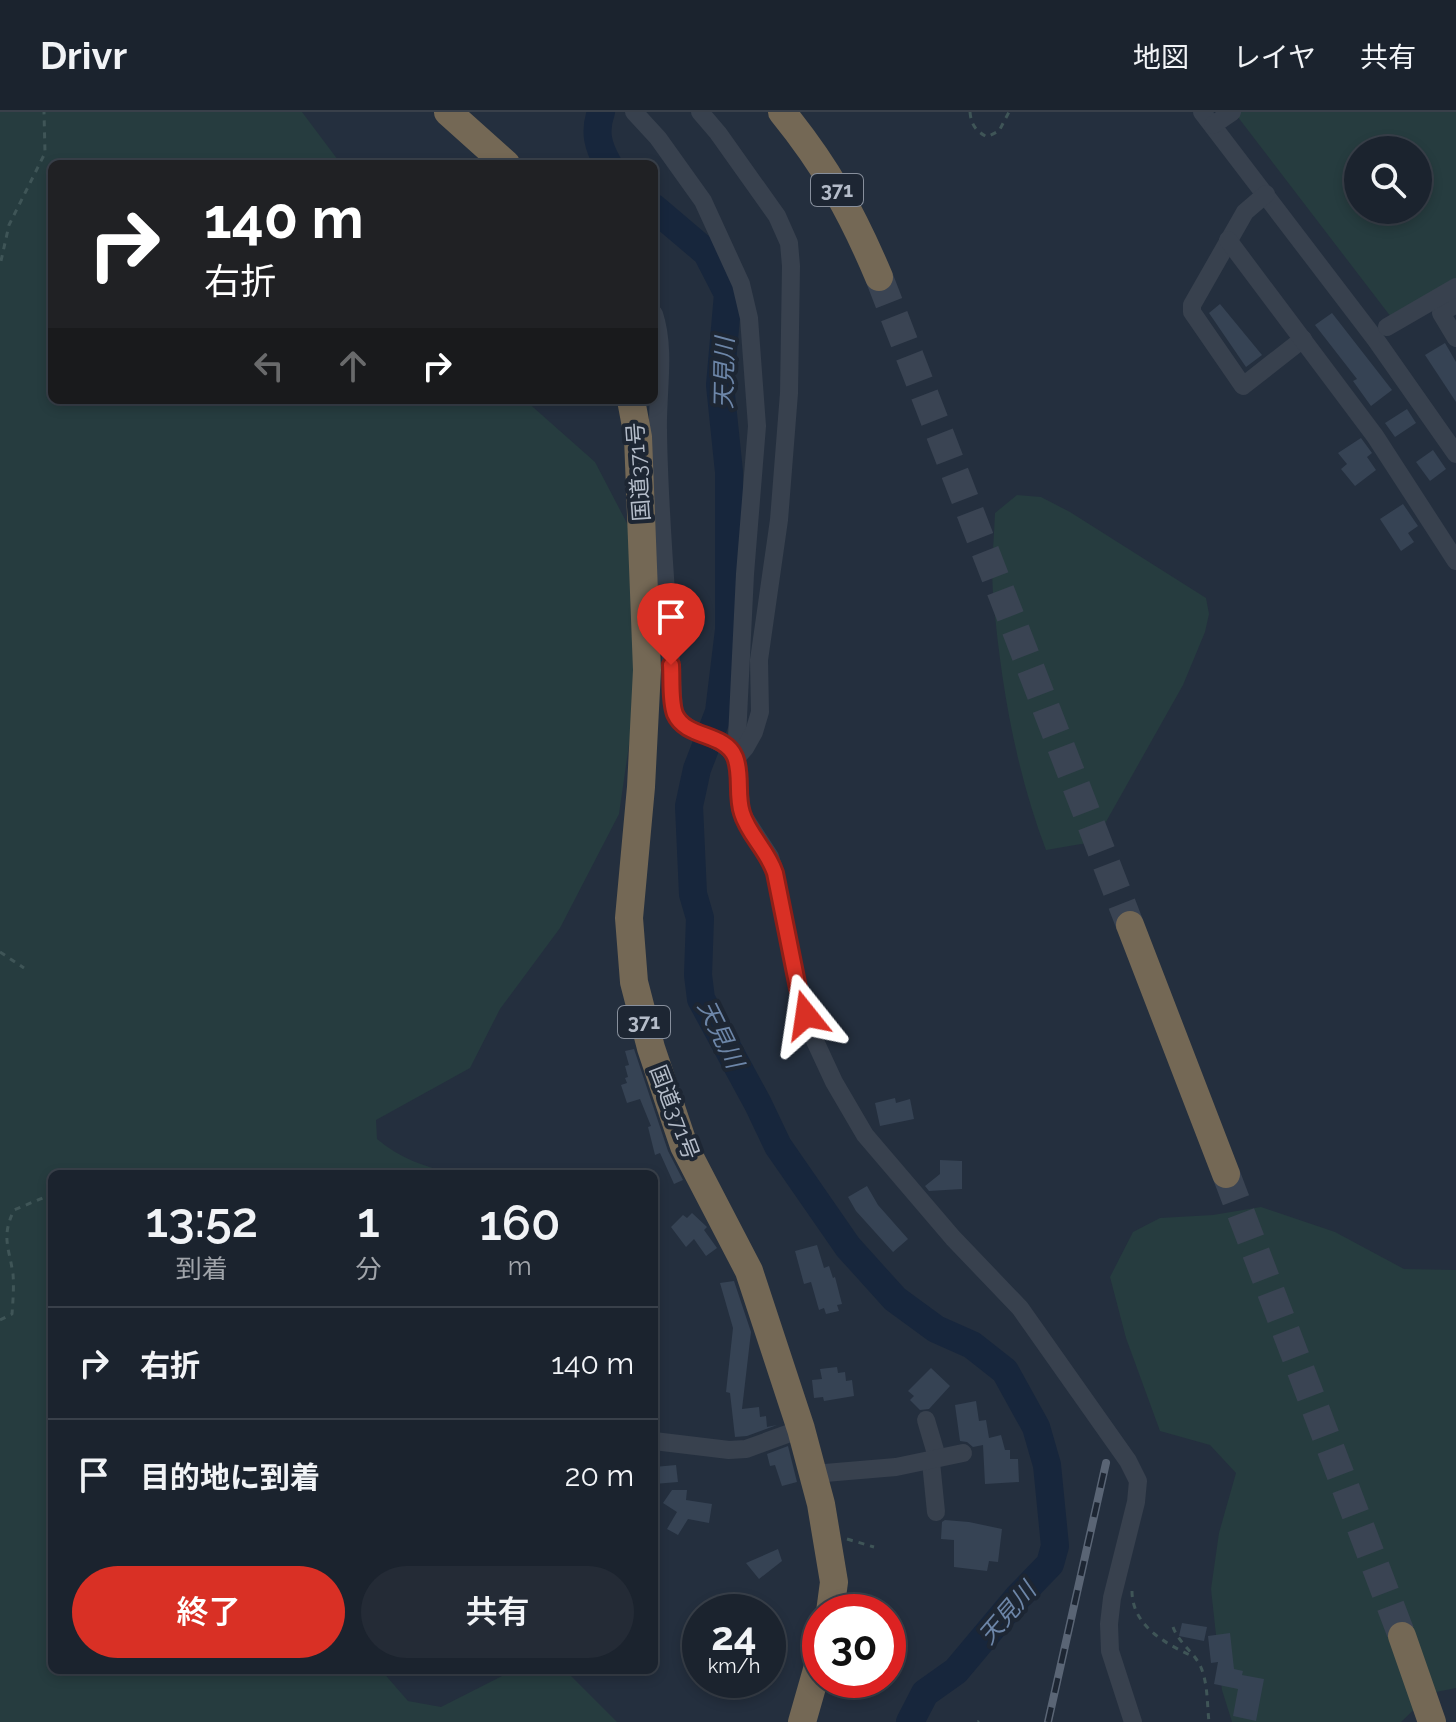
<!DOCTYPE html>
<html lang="ja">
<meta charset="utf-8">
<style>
body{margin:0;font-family:Raleway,"Noto Sans JP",sans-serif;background:#242b36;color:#f1f3f6;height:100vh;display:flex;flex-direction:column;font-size:30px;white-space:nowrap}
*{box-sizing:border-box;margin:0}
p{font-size:26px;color:#a0a4aa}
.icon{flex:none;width:44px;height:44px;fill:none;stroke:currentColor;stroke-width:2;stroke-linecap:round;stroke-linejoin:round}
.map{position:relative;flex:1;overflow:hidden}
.panel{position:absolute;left:48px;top:1058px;width:610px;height:504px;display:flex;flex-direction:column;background:#1b232e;border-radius:12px;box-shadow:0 4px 12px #0003,0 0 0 2px #39404a}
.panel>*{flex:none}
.hud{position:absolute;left:48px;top:48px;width:610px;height:244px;border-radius:12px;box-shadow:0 4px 12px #0003,0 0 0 2px #39404a;background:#202124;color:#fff;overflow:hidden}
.controls{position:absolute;left:1344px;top:24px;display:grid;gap:16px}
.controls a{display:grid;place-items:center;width:88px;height:88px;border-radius:50%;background:#1b232e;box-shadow:0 4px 12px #0003,0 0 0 2px #39404a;font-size:40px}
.speed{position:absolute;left:682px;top:1482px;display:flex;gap:16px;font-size:40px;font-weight:700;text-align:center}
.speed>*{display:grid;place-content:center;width:104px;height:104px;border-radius:50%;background:#1b232e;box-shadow:0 4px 12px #0003,0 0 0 2px #39404a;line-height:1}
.speed small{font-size:20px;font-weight:400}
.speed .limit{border:12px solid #d22;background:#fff;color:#111}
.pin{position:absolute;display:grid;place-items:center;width:68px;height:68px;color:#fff;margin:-82px -34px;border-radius:50% 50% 50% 0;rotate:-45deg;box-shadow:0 0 8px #0007}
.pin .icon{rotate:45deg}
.me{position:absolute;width:88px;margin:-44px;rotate:345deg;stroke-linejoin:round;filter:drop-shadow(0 0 6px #0008)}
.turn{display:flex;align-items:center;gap:28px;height:168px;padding:0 24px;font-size:36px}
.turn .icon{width:104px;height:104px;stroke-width:2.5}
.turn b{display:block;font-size:56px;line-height:68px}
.lanes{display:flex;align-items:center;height:76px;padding:0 24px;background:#0003;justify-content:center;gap:40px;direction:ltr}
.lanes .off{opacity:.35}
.eta{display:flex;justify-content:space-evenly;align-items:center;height:136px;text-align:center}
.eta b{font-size:48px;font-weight:600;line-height:56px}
.primary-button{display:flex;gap:16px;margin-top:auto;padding:16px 24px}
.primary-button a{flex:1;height:92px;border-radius:48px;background:#d93025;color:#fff;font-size:32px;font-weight:600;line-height:92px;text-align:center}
.primary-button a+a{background:#242b36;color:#f1f3f6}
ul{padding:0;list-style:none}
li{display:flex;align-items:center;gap:24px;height:112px;padding:0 24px;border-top:2px solid #39404a}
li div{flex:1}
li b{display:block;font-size:30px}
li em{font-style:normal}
header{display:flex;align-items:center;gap:48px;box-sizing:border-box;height:112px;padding:0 40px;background:#1b232e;border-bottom:2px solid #39404a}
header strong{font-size:38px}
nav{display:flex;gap:44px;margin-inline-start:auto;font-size:28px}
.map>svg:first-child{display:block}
.green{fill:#263c3f;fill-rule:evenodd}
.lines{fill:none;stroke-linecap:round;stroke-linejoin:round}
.river{stroke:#17263c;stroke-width:28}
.building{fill:#364354}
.highway-tunnel{stroke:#3a4453;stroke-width:28;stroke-dasharray:28 14;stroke-linecap:butt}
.path{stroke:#3f5557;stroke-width:3;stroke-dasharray:6 6;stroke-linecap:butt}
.minor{stroke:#38414e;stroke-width:18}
.highway{stroke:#746855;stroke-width:28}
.rail-casing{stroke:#5a6575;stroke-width:8}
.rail{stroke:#1d2633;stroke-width:5;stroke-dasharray:15;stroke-linecap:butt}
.route-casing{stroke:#8d1f18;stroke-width:20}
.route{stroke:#d93025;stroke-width:14}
.labels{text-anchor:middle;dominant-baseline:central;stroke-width:8;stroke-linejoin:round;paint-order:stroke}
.shield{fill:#1d2633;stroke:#878f9c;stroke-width:2}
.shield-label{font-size:20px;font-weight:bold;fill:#b4bcc9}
.street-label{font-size:22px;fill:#b4bcc9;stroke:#1d2633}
.water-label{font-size:24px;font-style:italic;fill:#6d86a8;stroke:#1d2633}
</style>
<header>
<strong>Drivr</strong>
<nav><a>地図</a><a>レイヤ</a><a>共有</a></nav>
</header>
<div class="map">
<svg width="1456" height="1610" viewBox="0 0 1456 1610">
<rect width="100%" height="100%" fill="#242f3e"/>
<g class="green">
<path d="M0 0H302L341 52H52V288H525L595 350 630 417 638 513 633 605 619 702 560 816 500 897 470 956 376 1008 377 1027C401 1047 425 1055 456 1062H52V1558H381L408 1589 441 1595 514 1558H565L617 1610H0Z"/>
<path d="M1234 0H1456V167L1391 205ZM1358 38H1418V98H1358Z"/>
<path d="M1017 383 1041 385 1070 400 1206 486 1209 502 1205 520 1183 573 1098 724 1087 731 1046 738C1015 657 1000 567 993 481 991 455 994 427 995 401Z"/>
<path d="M1261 1095 1335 1120 1404 1157 1456 1158V1576L1431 1581 1401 1610H1232L1222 1578 1211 1477 1219 1421 1236 1361 1210 1333 1160 1319 1126 1226 1110 1165 1133 1120 1160 1106 1213 1103Z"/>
</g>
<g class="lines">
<g class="river">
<path d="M601 0C594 20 598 34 608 52"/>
<path d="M654 96 707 141 728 182 720 273 729 360V518L719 600 697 657 689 694 693 782 700 806 698 863 701 887 758 992 778 1034 848 1135 895 1187 936 1217 972 1233 1005 1259 1036 1315 1047 1353 1055 1434 1050 1452 1018 1485 956 1559 925 1581 910 1610"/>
</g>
</g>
<g class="building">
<path d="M1220 192 1262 243 1246 255 1209 201Z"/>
<path d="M1332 201 1392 278 1371 294 1353 269 1357 267 1315 213Z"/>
<path d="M1445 231 1456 250V290L1425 243Z"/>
<path d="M1407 297 1416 311 1395 325 1385 311Z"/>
<path d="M1361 326 1372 341 1367 345 1376 358 1355 374 1341 357 1347 352 1338 341Z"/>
<path d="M1433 338 1446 357 1430 369 1416 350Z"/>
<path d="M1403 392 1418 414 1408 421 1414 430 1401 439 1380 407Z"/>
<path d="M634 937 668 1039 683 1068 674 1072 660 1041 655 1043 648 1015 651 1014 640 987 627 991 621 973 627 971 625 966 628 965 625 954 629 953 625 939Z"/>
<path d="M895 986 896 991 910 987 914 1007 880 1014 875 991Z"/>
<path d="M940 1048 962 1049V1077L929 1079 925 1074 940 1062Z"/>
<path d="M867 1074 878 1093 908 1127 893 1140 856 1099 848 1085Z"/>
<path d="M692 1101 707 1115 704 1118 717 1136 706 1144 694 1127 686 1135 671 1115 683 1103 687 1106Z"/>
<path d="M817 1133 824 1156 829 1154 833 1166 835 1165 842 1192 837 1193 839 1199 826 1202 824 1196 819 1198 811 1170 804 1172 795 1139Z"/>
<path d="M734 1169 751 1220 742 1297 759 1295 760 1305 766 1304 767 1315 777 1313 747 1324 735 1325 730 1281 726 1280 733 1216 720 1171Z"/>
<path d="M837 1255 838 1261 845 1260 846 1269 852 1268 854 1284 824 1289 823 1285 814 1286 812 1268 822 1267 820 1257Z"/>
<path d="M931 1256 950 1274 929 1297 920 1298 910 1288 914 1284 908 1279Z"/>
<path d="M976 1289 979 1309 986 1308 989 1326 1001 1323 1005 1338H1010V1347H1018L1019 1370 985 1372 983 1333 973 1335 967 1330 960 1329 955 1293Z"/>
<path d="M788 1334 797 1370 782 1374 775 1353 770 1354 767 1342Z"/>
<path d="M676 1353 678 1370 654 1372V1355Z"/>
<path d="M672 1378H687L686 1388 712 1392 709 1411 688 1407 678 1423 667 1417 677 1400 663 1391Z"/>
<path d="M945 1408 969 1410 1002 1417 998 1450 989 1449 987 1459 954 1455V1428L941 1427 942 1410Z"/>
<path d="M778 1437 782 1449 759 1467 746 1451Z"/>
<path d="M1182 1511 1207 1515 1204 1529 1179 1524Z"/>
<path d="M1230 1521 1234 1557 1243 1559 1242 1563 1264 1567 1256 1609 1233 1604 1238 1577 1214 1572 1218 1550 1211 1551 1208 1524Z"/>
</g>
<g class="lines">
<g class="highway-tunnel">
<path d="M879 165 1130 813"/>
<path d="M1226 1062 1402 1524"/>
</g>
<g class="path">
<path d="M970 0C971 13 976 19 987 25L999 19 1009 0"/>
<path d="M1 149 9 113 45 41 44 0"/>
<path d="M0 840 24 856"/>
<path d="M0 1208 12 1202C13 1189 14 1175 13 1162 9 1135 1 1125 14 1098L52 1082"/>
<path d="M847 1427 874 1435"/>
<path d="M1132 1479C1132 1514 1166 1532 1194 1545"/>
<path d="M1173 1515C1179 1532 1196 1541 1202 1558 1208 1575 1207 1592 1209 1610"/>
<path d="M978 1610 979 1609"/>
</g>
<g class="minor">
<path d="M634 0 658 26 703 89 741 172 749 206 757 314 745 462 736 646 742 702 770 745 775 761 798 876 815 929 834 970 865 1023 953 1126 1020 1196 1128 1349 1138 1369 1136 1390 1112 1486 1109 1512 1110 1539 1133 1610"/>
<path d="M700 0 718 21 777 104 789 131 791 154 789 281 779 408 759 548 760 600 754 620 745 636 736 646"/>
<path d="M1202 0 1376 228 1456 342"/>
<path d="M1213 13 1232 0"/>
<path d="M1266 82 1245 100 1192 193V200L1243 274 1303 227"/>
<path d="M1228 128 1375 324 1456 449"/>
<path d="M1456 192 1441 201 1456 226"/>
<path d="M654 202C666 238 657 281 658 318 659 412 669 506 674 600 689 627 720 620 736 646"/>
<path d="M1387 215 1456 175"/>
<path d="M926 1308 937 1345"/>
<path d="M654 1329 729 1338 746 1337 801 1317"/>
<path d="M931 1350 936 1400"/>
<path d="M813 1362 896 1355 963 1341"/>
</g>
<g class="highway">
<path d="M448 0 506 52"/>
<path d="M782 0C826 54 852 101 879 165"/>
<path d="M631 288 638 325 647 558 641 675 629 806 634 870 651 936 684 1034 749 1159 801 1317 821 1392 834 1470 830 1500"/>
<path d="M1130 813 1226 1062"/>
<path d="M1402 1524 1432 1610"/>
<path d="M802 1610 820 1547"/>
</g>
<defs>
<path id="rail" d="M1048 1610 1106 1351"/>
</defs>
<use href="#rail" class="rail-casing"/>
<use href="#rail" class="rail"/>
</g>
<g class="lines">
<defs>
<path id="route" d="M671 553C672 568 670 589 675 602 686 627 725 620 735 645 742 662 736 683 742 701 748 722 768 739 775 761L798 876 806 903"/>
</defs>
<use href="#route" class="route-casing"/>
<use href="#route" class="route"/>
</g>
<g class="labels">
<g class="shield">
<rect x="811" y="62" width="52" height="32" rx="6"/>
<rect x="618" y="894" width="52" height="32" rx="6"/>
</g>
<g class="shield-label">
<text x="837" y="78">371</text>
<text x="644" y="910">371</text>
</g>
<g class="street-label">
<text transform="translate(638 360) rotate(-94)">国道371号</text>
<text transform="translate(675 1000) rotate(69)">国道371号</text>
</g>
<g class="water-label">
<text transform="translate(724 261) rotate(-89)">天見川</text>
<text transform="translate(721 922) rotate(64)">天見川</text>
<text transform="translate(1007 1501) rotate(-49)">天見川</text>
</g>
</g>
</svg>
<div class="controls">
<a><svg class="icon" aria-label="search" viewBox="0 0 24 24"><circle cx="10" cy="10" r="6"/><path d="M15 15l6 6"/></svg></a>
</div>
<div class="speed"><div>24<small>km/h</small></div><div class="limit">30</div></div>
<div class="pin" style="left:671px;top:553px;background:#d93025"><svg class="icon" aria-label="arrive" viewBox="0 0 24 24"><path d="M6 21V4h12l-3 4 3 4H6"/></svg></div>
<svg class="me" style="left:806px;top:903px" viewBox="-20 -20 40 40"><path d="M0-17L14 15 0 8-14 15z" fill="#d93025" stroke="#fff" stroke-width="4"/></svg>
<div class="hud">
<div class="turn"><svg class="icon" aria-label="right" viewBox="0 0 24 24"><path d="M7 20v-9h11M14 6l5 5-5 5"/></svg><div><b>140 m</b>右折</div></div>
<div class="lanes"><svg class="icon off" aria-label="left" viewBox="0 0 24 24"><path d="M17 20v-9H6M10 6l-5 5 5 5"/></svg><svg class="icon off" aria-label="ahead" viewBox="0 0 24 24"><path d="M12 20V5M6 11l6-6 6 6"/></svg><svg class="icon" aria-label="right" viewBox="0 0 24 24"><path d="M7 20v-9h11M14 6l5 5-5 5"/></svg></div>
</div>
<section class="panel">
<div class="eta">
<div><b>13:52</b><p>到着</p></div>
<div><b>1</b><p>分</p></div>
<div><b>160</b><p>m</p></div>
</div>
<ul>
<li><svg class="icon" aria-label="right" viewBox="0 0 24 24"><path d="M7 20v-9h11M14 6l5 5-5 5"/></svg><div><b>右折</b></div><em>140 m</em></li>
<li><svg class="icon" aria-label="arrive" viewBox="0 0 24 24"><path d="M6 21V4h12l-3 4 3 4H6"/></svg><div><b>目的地に到着</b></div><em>20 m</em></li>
</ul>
<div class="primary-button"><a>終了</a><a>共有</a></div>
</section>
</div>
